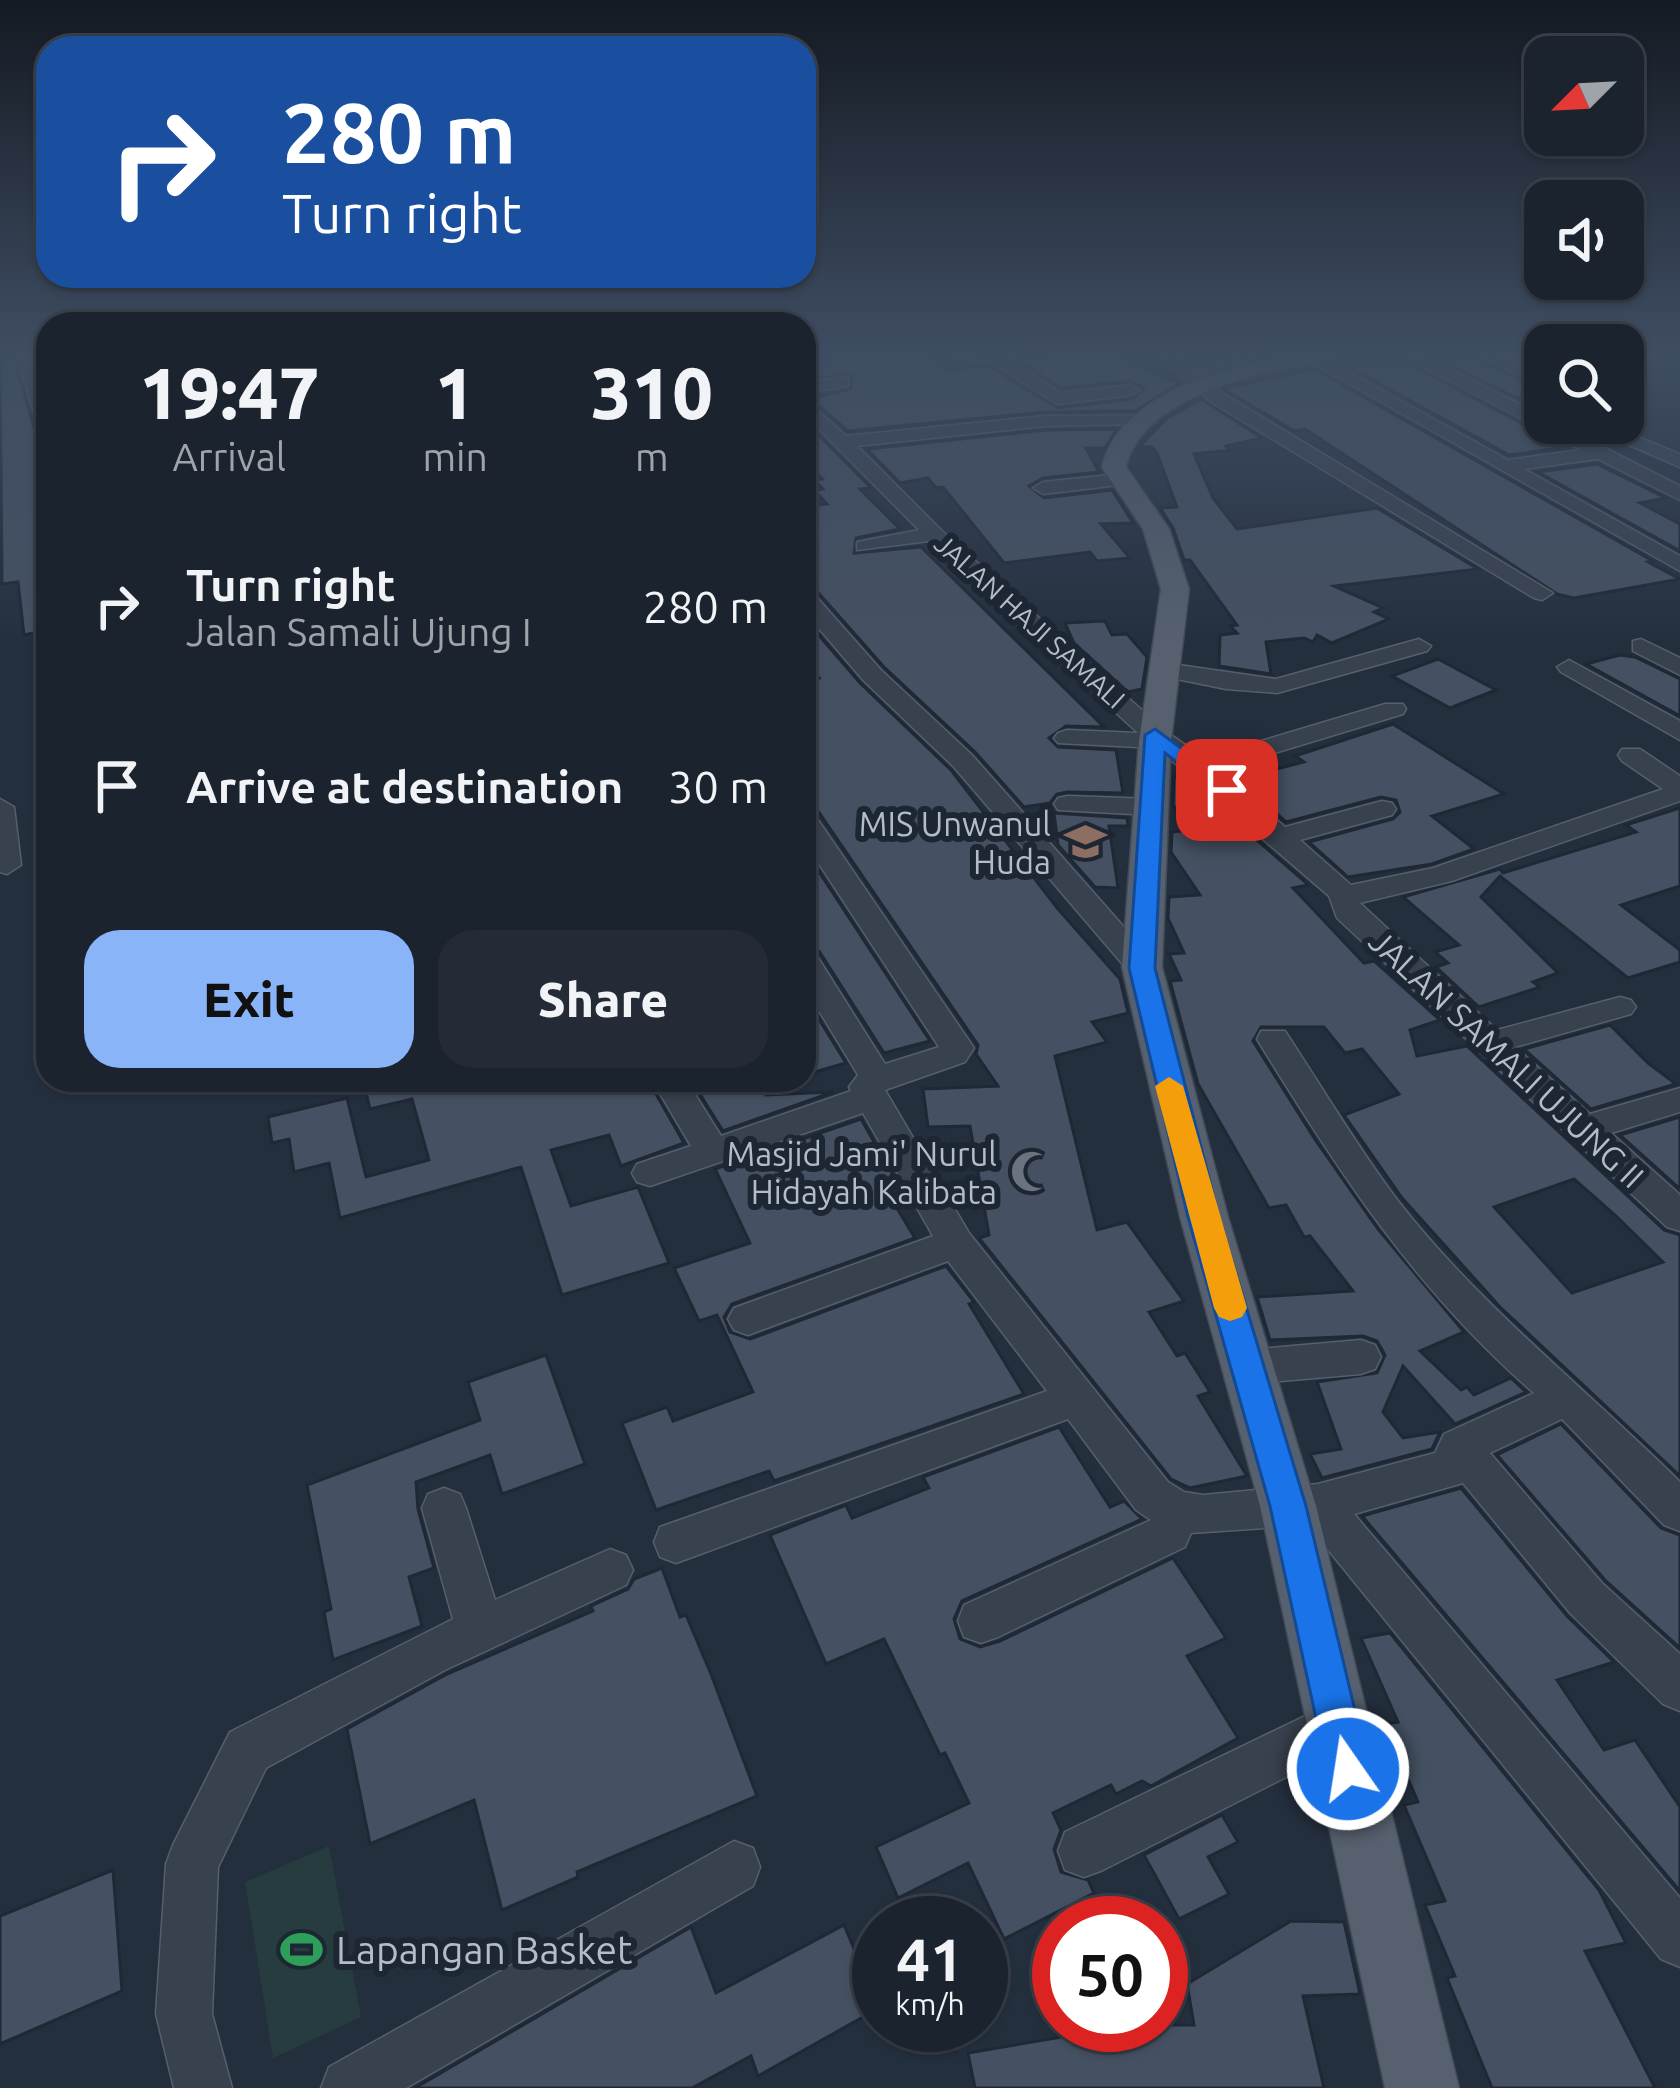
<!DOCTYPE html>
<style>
body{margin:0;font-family:Ubuntu,sans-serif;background:#242b36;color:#f1f3f6;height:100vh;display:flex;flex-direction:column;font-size:45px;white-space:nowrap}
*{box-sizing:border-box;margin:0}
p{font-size:39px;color:#a0a4aa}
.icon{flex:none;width:66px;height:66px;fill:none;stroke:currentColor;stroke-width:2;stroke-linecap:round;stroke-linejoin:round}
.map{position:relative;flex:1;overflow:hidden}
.panel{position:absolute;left:36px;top:312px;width:780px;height:780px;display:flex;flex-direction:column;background:#1b232e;border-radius:36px;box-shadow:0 3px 9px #0004,0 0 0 3px #39404a}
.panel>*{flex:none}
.top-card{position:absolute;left:36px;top:36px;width:780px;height:252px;border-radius:36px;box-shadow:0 3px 9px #0004,0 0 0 3px #39404a;background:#1a4fa0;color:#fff;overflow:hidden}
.needle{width:78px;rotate:246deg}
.controls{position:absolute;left:1524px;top:36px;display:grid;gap:24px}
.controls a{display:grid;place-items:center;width:120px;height:120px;border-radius:24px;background:#1b232e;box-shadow:0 3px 9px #0004,0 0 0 3px #39404a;font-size:60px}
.speed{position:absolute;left:852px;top:1896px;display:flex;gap:24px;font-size:60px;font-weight:700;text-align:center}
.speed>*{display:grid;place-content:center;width:156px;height:156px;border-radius:50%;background:#1b232e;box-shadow:0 3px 9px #0004,0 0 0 3px #39404a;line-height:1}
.speed small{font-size:30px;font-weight:400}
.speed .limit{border:18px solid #d22;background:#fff;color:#111}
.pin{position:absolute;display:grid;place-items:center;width:102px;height:102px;color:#fff;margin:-51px;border-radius:24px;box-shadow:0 6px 18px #0006}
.me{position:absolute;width:132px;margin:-66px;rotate:347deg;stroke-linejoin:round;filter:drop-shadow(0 0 9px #0008)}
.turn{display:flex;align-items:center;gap:42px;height:252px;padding:0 48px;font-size:54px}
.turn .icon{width:156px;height:156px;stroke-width:2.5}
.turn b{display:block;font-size:84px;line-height:102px}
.eta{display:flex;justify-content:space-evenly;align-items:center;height:204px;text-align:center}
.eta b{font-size:72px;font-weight:800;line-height:84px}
.primary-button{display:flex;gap:24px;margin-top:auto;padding:24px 48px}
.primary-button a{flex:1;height:138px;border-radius:36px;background:#8ab4f8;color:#111;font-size:48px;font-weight:800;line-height:138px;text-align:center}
.primary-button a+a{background:#242b36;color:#f1f3f6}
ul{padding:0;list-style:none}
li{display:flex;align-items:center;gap:36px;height:180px;padding:0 48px}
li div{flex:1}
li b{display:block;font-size:45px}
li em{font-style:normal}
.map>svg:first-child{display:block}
.green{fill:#263c3f}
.building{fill:#455162;stroke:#1f2835;stroke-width:3;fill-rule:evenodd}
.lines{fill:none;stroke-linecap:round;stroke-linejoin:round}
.minor-casing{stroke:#565f6c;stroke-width:3}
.major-casing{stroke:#414a57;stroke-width:3}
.minor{fill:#38414e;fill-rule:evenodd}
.major{fill:#56606e;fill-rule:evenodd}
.route{fill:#1a73e8;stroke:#114b97;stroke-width:3}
.slow{fill:#f59e0b}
.labels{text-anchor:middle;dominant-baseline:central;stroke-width:12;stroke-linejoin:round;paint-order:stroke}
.far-street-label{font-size:27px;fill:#b4bcc9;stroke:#1d2633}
.poi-label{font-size:33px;fill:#b4bcc9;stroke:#1d2633;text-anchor:end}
.street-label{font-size:33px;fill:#b4bcc9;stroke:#1d2633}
.near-poi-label{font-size:39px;fill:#b4bcc9;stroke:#1d2633;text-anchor:start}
</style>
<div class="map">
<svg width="1680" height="2088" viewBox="0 0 1680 2088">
<rect width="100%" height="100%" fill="#242f3e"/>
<path class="green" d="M329 1846 361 2017 273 2058 245 1882Z"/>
<g class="building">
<path d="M0 351H12L35 431 48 439V630L24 635 18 582 2 584Z"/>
<path d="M816 351H920L946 370 988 366 1058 408 1132 399 1144 388 1130 381 1061 388 1020 361 1051 353 1121 351 1138 365 1180 383 1135 411 1045 412 848 431 811 399 851 389V375L805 378 804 367 830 364Z"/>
<path d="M1471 358 1530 383 1544 382 1545 392 1517 398 1444 361Z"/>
<path d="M1380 361 1392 368 1411 365 1567 447 1509 455 1346 365Z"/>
<path d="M1314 369 1653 561 1648 562 1680 579 1574 598 1557 594 1305 429 1294 431 1224 389Z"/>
<path d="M1201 399 1262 438 1226 446 1230 450 1194 454 1213 498 1237 529 1377 508 1478 569 1334 586 1383 608 1374 612 1389 619 1332 643 1317 635 1313 642 1304 638 1266 642 1271 674 1219 666 1220 635 1237 633 1230 626 1237 625 1190 560H1184L1173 528 1160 508 1177 507 1157 453 1152 447H1139L1167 418Z"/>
<path d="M804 420 871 488 860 489 900 529 856 538 854 553 921 547 1104 727 1066 726 1049 738 1058 747 1116 750 1123 793 1067 792 1057 794 1050 803 1024 807 975 752 884 667 815 589 804 586V507L827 504 814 490 823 489 814 480 822 479 804 461Z"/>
<path d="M1117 429 1105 448H1086L1099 472 1043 478 1029 486 1044 498 1112 490 1133 523 1101 524 1130 558 1097 561 1090 552 1004 563 943 487 936 488 928 478 900 483 867 449 1045 430Z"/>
<path d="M1597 464 1666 498 1640 503 1680 524V551L1538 472Z"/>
<path d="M804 618 860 683 951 770 1058 909 1120 979 1128 1013 1092 1022 1107 1042 1055 1056 1097 1230 1127 1222 1184 1301 1149 1312 1177 1356 1185 1353 1210 1392 1198 1396 1247 1476 1190 1488 1171 1479 979 1238 989 1235 970 1126 928 1127 923 1089 998 1086 976 1054 978 1045 818 811 804 808V719L814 717 804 704V681L819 678 804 660Z"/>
<path d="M1105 621 1112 635 1127 634 1147 657 1142 689 1128 692 1074 643 1065 623Z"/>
<path d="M1620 655 1635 657 1680 679V716L1586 664Z"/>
<path d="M1438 659 1496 690 1450 708 1392 676Z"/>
<path d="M1393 724 1504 794 1432 816 1474 849 1432 864 1348 877 1309 842 1393 819 1400 812 1396 800 1381 797 1286 822 1237 779 1304 762 1295 756Z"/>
<path d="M1183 776 1303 880 1308 885 1293 888 1364 963 1374 961 1440 1020 1410 1030 1417 1056 1467 1046 1664 1230 1680 1235V1476L1500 1307 1402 1198 1344 1115 1399 1094 1362 1049 1345 1053 1324 1027H1261L1253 1041 1314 1138 1378 1229 1464 1332 1420 1351 1461 1390 1467 1387 1474 1395 1511 1378 1526 1392 1455 1424 1403 1366 1383 1412 1403 1438 1440 1432 1432 1449 1322 1478 1310 1454 1341 1449 1317 1382 1377 1373 1385 1355 1377 1341 1363 1336 1270 1340 1257 1297 1353 1291 1310 1236 1304 1237 1286 1205 1269 1208 1198 1084 1170 981 1181 980 1169 954 1184 953 1168 918 1169 897 1200 895 1171 852 1172 832 1189 830 1173 805 1174 777ZM1574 1179 1616 1216 1663 1262 1572 1293 1494 1207Z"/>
<path d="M1680 808V886L1621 905 1680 950V962L1628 978 1500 876 1481 897 1558 973 1533 982 1540 987 1479 1007 1436 967 1448 963 1435 952 1459 945 1403 897 1500 869 1503 873 1636 832 1626 825Z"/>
<path d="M1054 813 1127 818 1128 826H1109L1118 888 1095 887 1058 845Z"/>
<path d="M804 849 930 1041 884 1053 819 951 804 946Z"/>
<path d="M804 995 846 1063 804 1075Z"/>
<path d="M1610 1025 1648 1063 1676 1084 1591 1109 1524 1049Z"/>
<path d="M363 1080H648L684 1143 621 1166 609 1135 551 1150 571 1206 638 1187 669 1263 562 1295 521 1167 340 1218 329 1163 294 1172 289 1139 272 1143 268 1117 347 1098 366 1177 429 1160 412 1099 370 1109Z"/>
<path d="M691 1080H764L766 1095 833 1092 723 1131Z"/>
<path d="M1680 1117V1188H1679L1620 1135Z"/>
<path d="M861 1119 902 1191 889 1195 915 1238 732 1304 724 1317 730 1332 750 1339 946 1266 974 1302 969 1304 1024 1394 774 1481 769 1471 656 1510 622 1423 667 1407 673 1421 753 1392 717 1315 699 1321 674 1268 750 1243 715 1169Z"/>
<path d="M546 1355 585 1464 502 1494 490 1455 416 1482 418 1509 434 1568 409 1577 422 1626 333 1660 324 1612 331 1609 307 1485 480 1420 468 1382Z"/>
<path d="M1561 1424 1661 1528 1680 1535V1648L1605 1580 1497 1455Z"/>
<path d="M1059 1427 1110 1507 1124 1501 1142 1519 962 1601 954 1619 960 1639 980 1647 1000 1641 1173 1558 1226 1638 1187 1656 1238 1738 1151 1786 1142 1781 1116 1794 1111 1785 1053 1813 1061 1830 1054 1849 1061 1872 1088 1880 1094 1893 1004 1939 968 1863 898 1898 876 1847 969 1803 945 1753 940 1755 884 1639 826 1664 770 1535 846 1505 852 1518 929 1488 923 1477Z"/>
<path d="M1461 1488 1567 1616 1614 1662 1557 1680 1604 1750 1635 1740 1680 1807V1891L1362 1516Z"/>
<path d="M662 1568 680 1617 686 1615 711 1674 757 1796 577 1872 578 1877 502 1910 474 1800 370 1844 347 1729 447 1674 593 1611 591 1606 628 1589 634 1579Z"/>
<path d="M1390 1633 1599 1890 1626 1943 1585 1951 1655 2088H1492L1447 1978 1455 1976 1425 1905 1445 1901 1404 1805 1418 1802 1398 1756 1383 1759 1375 1726 1398 1722 1361 1638Z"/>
<path d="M1222 1815 1238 1842 1208 1857 1229 1894 1179 1919 1144 1855Z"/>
<path d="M113 1870 122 1991 0 2044V1916Z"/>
<path d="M1291 1921 1344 1922 1360 1994 1303 1996 1324 2088H975L968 2053 1079 2034 1078 2025H1194L1187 1984Z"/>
<path d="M844 1925 879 2008 758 2076 751 2056 692 2088H415L691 1927 716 1993Z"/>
</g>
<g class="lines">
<defs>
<g id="minor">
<path d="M16 351H32L48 401V435L39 430Z"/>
<path d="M924 351H942L948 356 1047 351 1008 359 1060 393 1131 385 1140 390 1131 395 1057 404 989 361 945 366Z"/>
<path d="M1154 351H1172L1222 393 1553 593 1542 600 1534 598 1210 401Z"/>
<path d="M1250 351H1282L1215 368 1226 379 1217 384 1195 365Z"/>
<path d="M1394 351H1414L1545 417V423H1556L1680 486V500L1598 459 1524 469 1680 556V571L1302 357 1316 354 1508 460 1581 450Z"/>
<path d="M1467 351H1489L1544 371 1545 377 1532 379Z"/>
<path d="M842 377 848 378V386L804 393V383Z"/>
<path d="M804 399 846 436 1045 416 1155 415V423L1149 424 1045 426 857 446 941 530 1164 730 1204 758 1385 704H1403L1406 709 1403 714 1219 770 1285 827 1382 801 1392 803 1396 809 1392 815 1300 840 1351 885 1433 868 1663 789 1622 761 1618 755 1622 749H1640L1680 776V801L1452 881 1360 903 1497 1030 1620 997 1631 1000 1636 1007 1631 1014 1515 1047 1590 1114 1680 1088V1112L1611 1133 1680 1195V1231L1667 1227 1337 918 1329 896 1157 748 1058 743 1054 738 1058 733 1067 730 1138 733 929 541 857 550V542L919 530 804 414Z"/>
<path d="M1578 423H1603L1680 454V467Z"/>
<path d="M1120 474 1127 476V484L1043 494 1033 488 1043 482Z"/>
<path d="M804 590 812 592 881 670 972 755 1153 960 1158 967 1153 974H1131L954 767 863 680 804 611Z"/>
<path d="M1419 639 1431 646 1427 651 1277 693 1226 689 1157 675 1153 670 1165 663 1276 679Z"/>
<path d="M1641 639 1680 658V675L1633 651V641Z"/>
<path d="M1569 660 1680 721V740L1561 672 1557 667Z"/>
<path d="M1068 796 1151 799 1165 807 1151 815 1058 810 1054 804 1058 798Z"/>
<path d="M0 799 14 807 21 865 7 874 0 872Z"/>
<path d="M804 812 814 814 974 1048 965 1062 885 1090 969 1233 1168 1482 1184 1492 1203 1495 1318 1484 1435 1453 1444 1434 1534 1393C1415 1290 1338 1171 1257 1039L1261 1031H1285C1322 1087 1357 1147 1398 1201 1476 1302 1588 1391 1680 1482V1531L1664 1525 1562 1419 1490 1453 1602 1583 1680 1654V1711L1663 1704 1570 1613 1463 1483 1354 1514 1680 1898V1967L1661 1959 1308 1525 1191 1533 1185 1547 998 1637 981 1643 964 1637 958 1621 964 1605 1151 1520 1136 1510 1068 1419 676 1563 660 1557 654 1542 660 1527 1047 1391 948 1261 748 1335 734 1330 728 1319 734 1308 933 1236 863 1113 650 1186 637 1182 632 1173 637 1164 691 1146 652 1080H686L721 1136 851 1091 849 1087 858 1075 804 986V950L815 953 885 1064 939 1047 804 841Z"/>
<path d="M1361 1340 1375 1345 1381 1357 1375 1369 1361 1374 1248 1384 1234 1379 1228 1367 1234 1355 1248 1350Z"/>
<path d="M444 1488 460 1494 466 1508 495 1600 610 1549 626 1555 633 1570 626 1585 445 1670 266 1768 218 1867 212 2014 232 2088H174L156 2014 166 1864 173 1845 230 1732 453 1619 422 1508 428 1494Z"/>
<path d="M1338 1700 1355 1708 1363 1725 1355 1742 1103 1870 1084 1877 1065 1870 1058 1851 1065 1832Z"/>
<path d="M734 1841 753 1848 760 1867 753 1886 406 2088H321L329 2067Z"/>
</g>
<path id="major" d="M1307 351H1345C1328 364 1295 366 1272 371 1222 381 1138 410 1126 467L1169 529 1189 589 1171 741 1162 967 1228 1217 1316 1506 1459 2088H1385L1260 1506 1180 1217 1122 967 1139 741 1161 589 1143 529 1102 467C1121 389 1240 364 1307 351Z"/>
</defs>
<use href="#minor" class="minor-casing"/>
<use href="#major" class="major-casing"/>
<use href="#minor" class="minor"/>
<use href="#major" class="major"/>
</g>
<linearGradient id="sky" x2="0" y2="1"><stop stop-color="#141a22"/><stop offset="0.55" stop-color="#3f4d63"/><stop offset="1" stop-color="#3f4d63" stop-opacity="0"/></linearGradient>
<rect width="1680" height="643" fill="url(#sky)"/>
<path class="route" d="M1155 729 1238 790 1227 797 1219 795 1165 753 1155 968 1219 1217 1306 1506 1369 1769 1363 1784 1348 1790 1333 1784 1327 1769 1270 1506 1188 1217 1129 968 1145 735Z"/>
<path class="slow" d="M1169 1077 1183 1086 1247 1308 1242 1317 1230 1321 1219 1317 1214 1308 1155 1086Z"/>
<defs>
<symbol id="school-bare" viewBox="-9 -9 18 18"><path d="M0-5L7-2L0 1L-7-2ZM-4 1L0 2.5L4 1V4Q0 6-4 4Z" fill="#8d6e63" stroke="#1d2633" stroke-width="2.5" paint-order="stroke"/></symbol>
<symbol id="mosque-bare" viewBox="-9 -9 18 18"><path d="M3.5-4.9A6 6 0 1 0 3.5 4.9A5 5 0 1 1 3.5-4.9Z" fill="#6b7280" stroke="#1d2633" stroke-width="2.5" paint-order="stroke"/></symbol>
<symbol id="stadium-bare" viewBox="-9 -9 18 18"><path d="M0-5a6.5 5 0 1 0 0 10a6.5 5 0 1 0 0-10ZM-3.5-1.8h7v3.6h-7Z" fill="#2e9e5b" stroke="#1d2633" stroke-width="2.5" paint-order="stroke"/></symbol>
</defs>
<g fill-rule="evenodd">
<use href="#school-bare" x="1056" y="812" width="59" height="59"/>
<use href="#mosque-bare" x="1002" y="1142" width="59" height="59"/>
<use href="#stadium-bare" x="272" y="1920" width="59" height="59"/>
</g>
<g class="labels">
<g class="far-street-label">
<text transform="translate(1030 621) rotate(42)">JALAN HAJI SAMALI</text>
</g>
<g class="poi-label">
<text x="1051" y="823">MIS Unwanul<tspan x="1051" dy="38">Huda</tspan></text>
<text x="997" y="1153">Masjid Jami' Nurul<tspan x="997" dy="38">Hidayah Kalibata</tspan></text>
</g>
<g class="street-label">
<text transform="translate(1507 1058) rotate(43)">JALAN SAMALI UJUNG II</text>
</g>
<g class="near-poi-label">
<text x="336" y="1949">Lapangan Basket</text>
</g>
</g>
</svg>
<div class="controls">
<a><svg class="needle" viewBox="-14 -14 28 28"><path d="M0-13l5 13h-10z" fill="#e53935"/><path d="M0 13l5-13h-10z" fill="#a0a4aa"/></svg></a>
<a><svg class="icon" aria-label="sound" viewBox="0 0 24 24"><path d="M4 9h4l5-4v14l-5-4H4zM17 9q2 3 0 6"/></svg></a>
<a><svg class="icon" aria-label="search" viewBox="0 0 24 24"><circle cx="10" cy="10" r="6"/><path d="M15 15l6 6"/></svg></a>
</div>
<div class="speed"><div>41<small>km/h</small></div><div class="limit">50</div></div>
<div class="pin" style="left:1227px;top:790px;background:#d93025"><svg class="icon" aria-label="arrive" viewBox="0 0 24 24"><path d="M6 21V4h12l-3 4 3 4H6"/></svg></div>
<svg class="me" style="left:1348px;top:1769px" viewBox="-20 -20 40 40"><circle r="17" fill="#1a73e8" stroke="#fff" stroke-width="3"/><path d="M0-11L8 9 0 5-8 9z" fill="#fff"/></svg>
<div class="top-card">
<div class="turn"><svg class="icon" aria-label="right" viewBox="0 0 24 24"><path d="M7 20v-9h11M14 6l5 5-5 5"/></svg><div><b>280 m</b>Turn right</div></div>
</div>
<section class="panel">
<div class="eta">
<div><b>19:47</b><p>Arrival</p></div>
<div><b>1</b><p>min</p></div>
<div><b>310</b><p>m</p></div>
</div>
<ul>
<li><svg class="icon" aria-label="right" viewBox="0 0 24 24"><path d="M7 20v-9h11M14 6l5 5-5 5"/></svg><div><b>Turn right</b><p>Jalan Samali Ujung I</p></div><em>280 m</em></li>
<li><svg class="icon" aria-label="arrive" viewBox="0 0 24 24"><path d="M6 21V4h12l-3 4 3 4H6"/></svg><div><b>Arrive at destination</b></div><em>30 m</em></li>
</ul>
<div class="primary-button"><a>Exit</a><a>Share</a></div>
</section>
</div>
